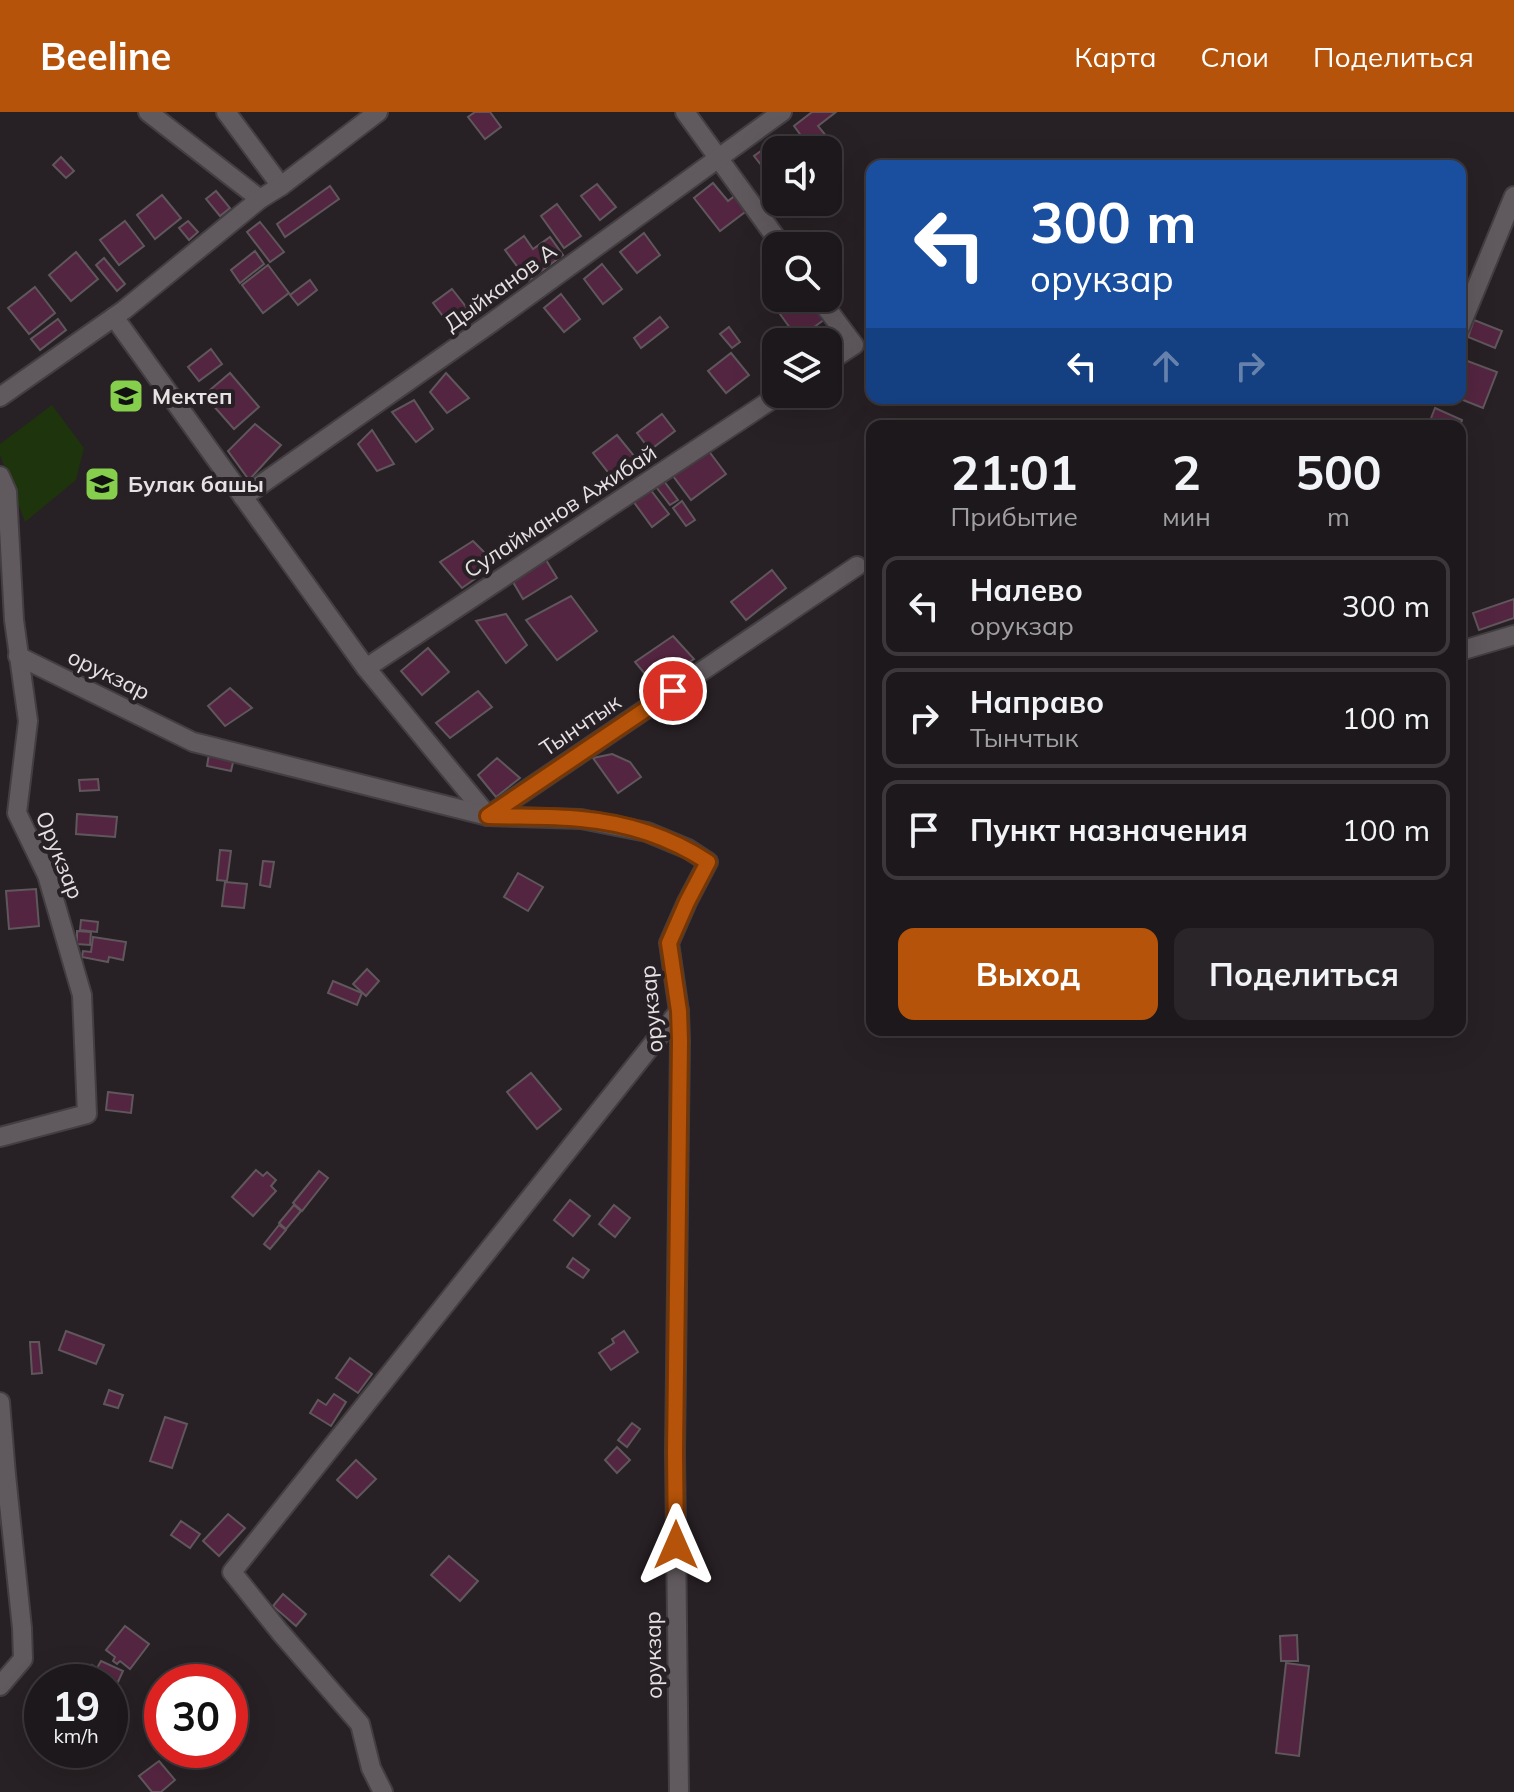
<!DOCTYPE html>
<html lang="ru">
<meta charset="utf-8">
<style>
body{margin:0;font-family:Mulish,sans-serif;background:#2a2528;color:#f1f3f6;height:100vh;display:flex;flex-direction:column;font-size:30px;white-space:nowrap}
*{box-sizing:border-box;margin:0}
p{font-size:26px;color:#a0a0a3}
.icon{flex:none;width:44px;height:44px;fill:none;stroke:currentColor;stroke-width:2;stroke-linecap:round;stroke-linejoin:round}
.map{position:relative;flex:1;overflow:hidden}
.details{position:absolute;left:866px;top:308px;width:600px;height:616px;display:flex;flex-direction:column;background:#1d181b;border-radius:16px;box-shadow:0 8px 32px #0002,0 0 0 2px #3b373a}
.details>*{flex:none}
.top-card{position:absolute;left:866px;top:48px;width:600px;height:244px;border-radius:16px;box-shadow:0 8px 32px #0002,0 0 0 2px #3b373a;background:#1a4fa0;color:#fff;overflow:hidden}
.controls{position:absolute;left:762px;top:24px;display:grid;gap:16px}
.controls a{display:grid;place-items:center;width:80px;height:80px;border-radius:16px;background:#1d181b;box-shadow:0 8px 32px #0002,0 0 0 2px #3b373a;font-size:40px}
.speed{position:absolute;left:24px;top:1552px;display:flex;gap:16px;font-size:40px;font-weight:700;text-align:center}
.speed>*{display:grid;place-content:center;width:104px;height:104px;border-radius:50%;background:#1d181b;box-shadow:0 8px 32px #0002,0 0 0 2px #3b373a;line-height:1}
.speed small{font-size:20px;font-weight:400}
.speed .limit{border:12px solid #d22;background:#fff;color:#111}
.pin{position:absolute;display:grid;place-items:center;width:68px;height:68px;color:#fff;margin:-34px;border:4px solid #fff;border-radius:50%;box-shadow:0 2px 8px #0007}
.me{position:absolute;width:88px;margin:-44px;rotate:0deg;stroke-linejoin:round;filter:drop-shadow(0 0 6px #0008)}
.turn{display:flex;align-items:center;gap:28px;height:168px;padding:0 32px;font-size:36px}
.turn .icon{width:104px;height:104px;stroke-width:2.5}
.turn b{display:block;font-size:56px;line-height:68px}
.lanes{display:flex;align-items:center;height:76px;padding:0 32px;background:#0003;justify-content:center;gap:40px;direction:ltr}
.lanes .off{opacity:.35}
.eta{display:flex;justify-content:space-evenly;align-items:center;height:136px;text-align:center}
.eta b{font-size:48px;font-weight:700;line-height:56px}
.primary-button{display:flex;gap:16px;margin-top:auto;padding:16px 32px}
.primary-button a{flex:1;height:92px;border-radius:16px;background:#b45309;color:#fff;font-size:32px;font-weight:700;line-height:92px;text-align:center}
.primary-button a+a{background:#2a2528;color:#f1f3f6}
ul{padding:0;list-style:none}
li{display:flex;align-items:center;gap:24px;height:100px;margin:0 16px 12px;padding:0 16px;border:4px solid #3b373a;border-radius:16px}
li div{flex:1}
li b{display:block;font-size:30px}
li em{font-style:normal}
header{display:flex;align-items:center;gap:48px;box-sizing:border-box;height:112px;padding:0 40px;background:#b45309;color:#fff}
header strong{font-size:38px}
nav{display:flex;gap:44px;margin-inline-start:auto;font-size:28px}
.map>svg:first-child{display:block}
.green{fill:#1e340d}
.building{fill:#542540;stroke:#5f575b;stroke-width:2}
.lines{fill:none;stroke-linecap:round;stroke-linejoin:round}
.street-casing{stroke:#433e41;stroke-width:22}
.street{stroke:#60595d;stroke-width:18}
.route-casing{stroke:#753606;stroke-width:20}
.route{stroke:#b45309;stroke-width:14}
.labels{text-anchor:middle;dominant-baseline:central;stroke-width:8;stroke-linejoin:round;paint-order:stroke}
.street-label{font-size:22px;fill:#e6e2e4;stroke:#272024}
.poi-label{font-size:22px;font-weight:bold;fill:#e6e2e4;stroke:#272024;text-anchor:start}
</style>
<header>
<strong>Beeline</strong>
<nav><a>Карта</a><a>Слои</a><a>Поделиться</a></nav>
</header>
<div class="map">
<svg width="1514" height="1680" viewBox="0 0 1514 1680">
<rect width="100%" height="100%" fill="#272024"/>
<path class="green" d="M52 293 84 336 76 368 25 410 0 343V332Z"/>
<g class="building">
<path d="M475 0H490L501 15 485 27 468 5Z"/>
<path d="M812 0H836L818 14 827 25 811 37 794 14Z"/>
<path d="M772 31 777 38 776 72 754 44Z"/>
<path d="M61 45 74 59 66 66 53 53Z"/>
<path d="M713 71 728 89 737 82 749 97 720 119 694 86Z"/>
<path d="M597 72 616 95 600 108 581 84Z"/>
<path d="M330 74 339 87 285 125 277 112Z"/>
<path d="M216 79 230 96 220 104 206 87Z"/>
<path d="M162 83 181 106 155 127 137 103Z"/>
<path d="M557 92 581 124 564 136 541 104Z"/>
<path d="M125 109 144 134 119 153 100 128Z"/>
<path d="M188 109 198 120 189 128 179 116Z"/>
<path d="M260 110 284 140 270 150 247 120Z"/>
<path d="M644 121 660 143 637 161 620 140Z"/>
<path d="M524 124 533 137 550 125 563 143 528 169 505 138Z"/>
<path d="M255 139 264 152 240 171 231 158Z"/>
<path d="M76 140 98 167 71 189 49 163Z"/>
<path d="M104 146 125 172 117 179 96 153Z"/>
<path d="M602 152 622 177 603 192 584 167Z"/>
<path d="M268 153 289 181 263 201 242 173Z"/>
<path d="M310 168 317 178 298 193 290 183Z"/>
<path d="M35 175 55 201 29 222 8 196Z"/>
<path d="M452 177 471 201 452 216 433 191Z"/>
<path d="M561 182 580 207 564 220 544 196Z"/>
<path d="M816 186 829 204 798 227 780 202 793 193 798 200Z"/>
<path d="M660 205 668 215 641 236 634 226Z"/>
<path d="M58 207 66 218 40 238 31 227Z"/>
<path d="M1474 208 1502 219 1495 236 1468 225Z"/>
<path d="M729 215 740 230 732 236 720 222Z"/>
<path d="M211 237 222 252 199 269 188 255Z"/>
<path d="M731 241 749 263 726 281 708 259Z"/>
<path d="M1462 247 1497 260 1483 296 1458 286H1460V253Z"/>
<path d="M230 261 259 295 234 317 204 283Z"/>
<path d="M446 261 469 286 447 301 430 280Z"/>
<path d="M414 288 433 317 416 330 392 300Z"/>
<path d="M1435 296 1462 308 1460 314H1428Z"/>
<path d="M662 302 675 319 650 338 637 321Z"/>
<path d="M255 312 281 333 249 368 228 339Z"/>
<path d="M372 318 394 352 377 359 358 332Z"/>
<path d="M617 323 635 345 611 364 593 341Z"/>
<path d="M708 338 726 362 691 388 673 364Z"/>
<path d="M661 365 678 388 670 393 653 371Z"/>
<path d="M650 377 669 402 652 415 633 389Z"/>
<path d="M682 389 695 408 686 414 673 396Z"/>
<path d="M473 429 496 452 462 476 440 450Z"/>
<path d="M546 448 557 466 523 487 513 470Z"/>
<path d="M772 458 786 476 746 508 731 490Z"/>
<path d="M571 484 597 519 557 548 526 508Z"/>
<path d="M1514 487V506L1479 518 1473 501Z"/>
<path d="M506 502 527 533 506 551 476 509Z"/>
<path d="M673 524 694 547 654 573 635 550Z"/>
<path d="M428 536 449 560 422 583 401 559Z"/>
<path d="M230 576 252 596 225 614 208 594Z"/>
<path d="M478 579 492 595 450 626 436 611Z"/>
<path d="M210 636 235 642 231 659 207 654Z"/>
<path d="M612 642 630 650 641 665 618 681 593 646Z"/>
<path d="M497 646 520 666 496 685 478 663Z"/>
<path d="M98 667 99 678 80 679 79 668Z"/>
<path d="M77 702 117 705 115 725 76 722Z"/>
<path d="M220 738 231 739 227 769 217 768Z"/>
<path d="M263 749 274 750 270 775 260 773Z"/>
<path d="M518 761 543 775 528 799 504 785Z"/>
<path d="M225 770 247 772 244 796 222 794Z"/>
<path d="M36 777 39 814 9 817 6 779Z"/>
<path d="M81 808 98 810 97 820 80 818Z"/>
<path d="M77 819 91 820 90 833 77 832Z"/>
<path d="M93 825 126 830 123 848 109 845 108 850 82 845 83 839 91 840Z"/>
<path d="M367 857 379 869 366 884 353 872Z"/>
<path d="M333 869 362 881 357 893 328 881Z"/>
<path d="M531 961 561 997 537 1017 507 980Z"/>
<path d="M108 980 133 983 131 1001 106 998Z"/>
<path d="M256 1058 263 1064 267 1060 276 1068 271 1074 276 1079 253 1104 232 1085Z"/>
<path d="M319 1059 328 1066 302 1099 293 1091Z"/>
<path d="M570 1088 590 1104 573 1124 554 1108Z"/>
<path d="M294 1093 301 1099 286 1117 279 1111Z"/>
<path d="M614 1093 630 1106 615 1125 599 1112Z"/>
<path d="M279 1113 286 1118 270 1137 264 1132Z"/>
<path d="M573 1146 589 1158 583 1166 567 1155Z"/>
<path d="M66 1219 104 1233 96 1252 59 1238Z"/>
<path d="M624 1219 638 1240 611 1258 599 1241 614 1231 612 1227Z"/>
<path d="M30 1230H39L42 1261 32 1262Z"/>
<path d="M350 1246 372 1262 358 1281 336 1266Z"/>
<path d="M109 1278 123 1283 118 1296 104 1292Z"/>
<path d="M334 1282 346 1290 331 1314 310 1301 318 1288 326 1293Z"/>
<path d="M165 1305 187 1312 172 1356 150 1349Z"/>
<path d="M632 1311 640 1317 627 1335 618 1328Z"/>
<path d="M617 1335 630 1348 617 1361 605 1348Z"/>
<path d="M356 1348 376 1367 357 1386 337 1368Z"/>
<path d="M228 1402 245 1416 219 1444 203 1429Z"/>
<path d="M181 1409 200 1422 190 1436 171 1423Z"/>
<path d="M449 1444 478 1469 460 1489 431 1463Z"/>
<path d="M283 1482 306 1502 296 1514 273 1494Z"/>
<path d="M125 1514 149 1532 130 1557 120 1549 117 1552 113 1549 115 1545 106 1538Z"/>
<path d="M1297 1523 1298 1549H1281L1280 1524Z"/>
<path d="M101 1549 123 1559 111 1585 110 1570H92L96 1563 89 1559 92 1553 97 1556Z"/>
<path d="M1286 1551 1309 1554 1299 1644 1276 1641Z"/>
<path d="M159 1649 175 1668 161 1680H152L139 1664Z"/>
</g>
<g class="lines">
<defs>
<g id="street">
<path d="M148 0 260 87"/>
<path d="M226 0 281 74"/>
<path d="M685 0 782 134"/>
<path d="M819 186 854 233 828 250"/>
<path d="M114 205 366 556 488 704"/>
<path d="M1460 215 1514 84"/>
<path d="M0 285 124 198 260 87 281 74 378 0"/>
<path d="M0 364 7 380 14 508 28 609 17 701 47 763 82 883 87 1002 0 1025"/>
<path d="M243 385 491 211 782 0"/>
<path d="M1460 539 1514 523"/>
<path d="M18 544 193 630 488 704 581 707 647 720 688 737 708 750 687 790 669 831 679 899 680 929 675 1340 679 1680"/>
<path d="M366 556 780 282"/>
<path d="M488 704 857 454"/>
<path d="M0 1290 6 1363 22 1516 23 1547 0 1574"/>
<path d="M383 1680 371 1656 360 1612 280 1520 232 1460 679 899"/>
</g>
</defs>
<use href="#street" class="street-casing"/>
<use href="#street" class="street"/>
</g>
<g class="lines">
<defs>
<path id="route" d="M673 579 488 704C519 705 551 704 581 707 626 711 670 725 708 750L687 790 669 831 679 899 680 929 675 1340 676 1433"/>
</defs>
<use href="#route" class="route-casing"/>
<use href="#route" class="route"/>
</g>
<defs>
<symbol id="school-square" viewBox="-11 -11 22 22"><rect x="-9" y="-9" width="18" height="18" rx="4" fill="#85cf4c" stroke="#272024"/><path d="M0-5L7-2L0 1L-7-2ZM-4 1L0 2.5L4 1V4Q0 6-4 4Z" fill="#111"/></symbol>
</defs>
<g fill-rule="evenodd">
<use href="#school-square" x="106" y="264" width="40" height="40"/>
<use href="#school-square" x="82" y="352" width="40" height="40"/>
</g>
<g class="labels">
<g class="street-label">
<text transform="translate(500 175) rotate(-36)">Дыйканов А</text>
<text transform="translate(560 399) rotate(-33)">Сулайманов Ажибай</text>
<text transform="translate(109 562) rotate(26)">орукзар</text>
<text transform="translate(580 613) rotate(-34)">Тынчтык</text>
<text transform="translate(60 743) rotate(68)">Орукзар</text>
<text transform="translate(651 897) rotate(-95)">орукзар</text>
<text transform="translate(653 1543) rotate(-91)">орукзар</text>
</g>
<g class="poi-label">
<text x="152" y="284">Мектеп</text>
<text x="128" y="372">Булак башы</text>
</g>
</g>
</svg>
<div class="controls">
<a><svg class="icon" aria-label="sound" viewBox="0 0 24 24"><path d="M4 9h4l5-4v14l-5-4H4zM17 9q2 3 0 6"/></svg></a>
<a><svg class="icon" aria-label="search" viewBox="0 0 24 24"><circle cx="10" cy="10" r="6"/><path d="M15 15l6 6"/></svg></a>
<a><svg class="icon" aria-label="layers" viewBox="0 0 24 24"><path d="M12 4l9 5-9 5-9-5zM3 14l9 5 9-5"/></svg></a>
</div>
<div class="speed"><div>19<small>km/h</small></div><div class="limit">30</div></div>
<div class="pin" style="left:673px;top:579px;background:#d93025"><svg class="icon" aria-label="arrive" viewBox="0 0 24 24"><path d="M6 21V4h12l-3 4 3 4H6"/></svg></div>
<svg class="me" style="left:676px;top:1433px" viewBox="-20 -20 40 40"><path d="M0-17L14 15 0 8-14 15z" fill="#b45309" stroke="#fff" stroke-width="4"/></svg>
<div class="top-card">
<div class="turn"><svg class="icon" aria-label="left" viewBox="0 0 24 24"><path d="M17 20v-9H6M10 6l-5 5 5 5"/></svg><div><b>300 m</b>орукзар</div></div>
<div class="lanes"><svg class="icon" aria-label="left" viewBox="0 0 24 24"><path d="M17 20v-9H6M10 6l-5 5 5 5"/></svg><svg class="icon off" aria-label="ahead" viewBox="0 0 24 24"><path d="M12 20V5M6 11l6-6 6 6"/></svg><svg class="icon off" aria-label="right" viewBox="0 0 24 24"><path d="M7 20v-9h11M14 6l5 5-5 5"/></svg></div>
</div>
<section class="details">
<div class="eta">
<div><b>21:01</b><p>Прибытие</p></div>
<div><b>2</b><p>мин</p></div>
<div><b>500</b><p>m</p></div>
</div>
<ul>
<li><svg class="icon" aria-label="left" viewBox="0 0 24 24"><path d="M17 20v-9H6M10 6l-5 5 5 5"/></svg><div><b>Налево</b><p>орукзар</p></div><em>300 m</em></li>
<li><svg class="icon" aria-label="right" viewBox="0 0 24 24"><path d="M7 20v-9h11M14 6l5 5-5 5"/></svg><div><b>Направо</b><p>Тынчтык</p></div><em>100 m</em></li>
<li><svg class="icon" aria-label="arrive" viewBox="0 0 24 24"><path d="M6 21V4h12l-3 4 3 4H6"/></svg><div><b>Пункт назначения</b></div><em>100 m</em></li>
</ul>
<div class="primary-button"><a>Выход</a><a>Поделиться</a></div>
</section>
</div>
